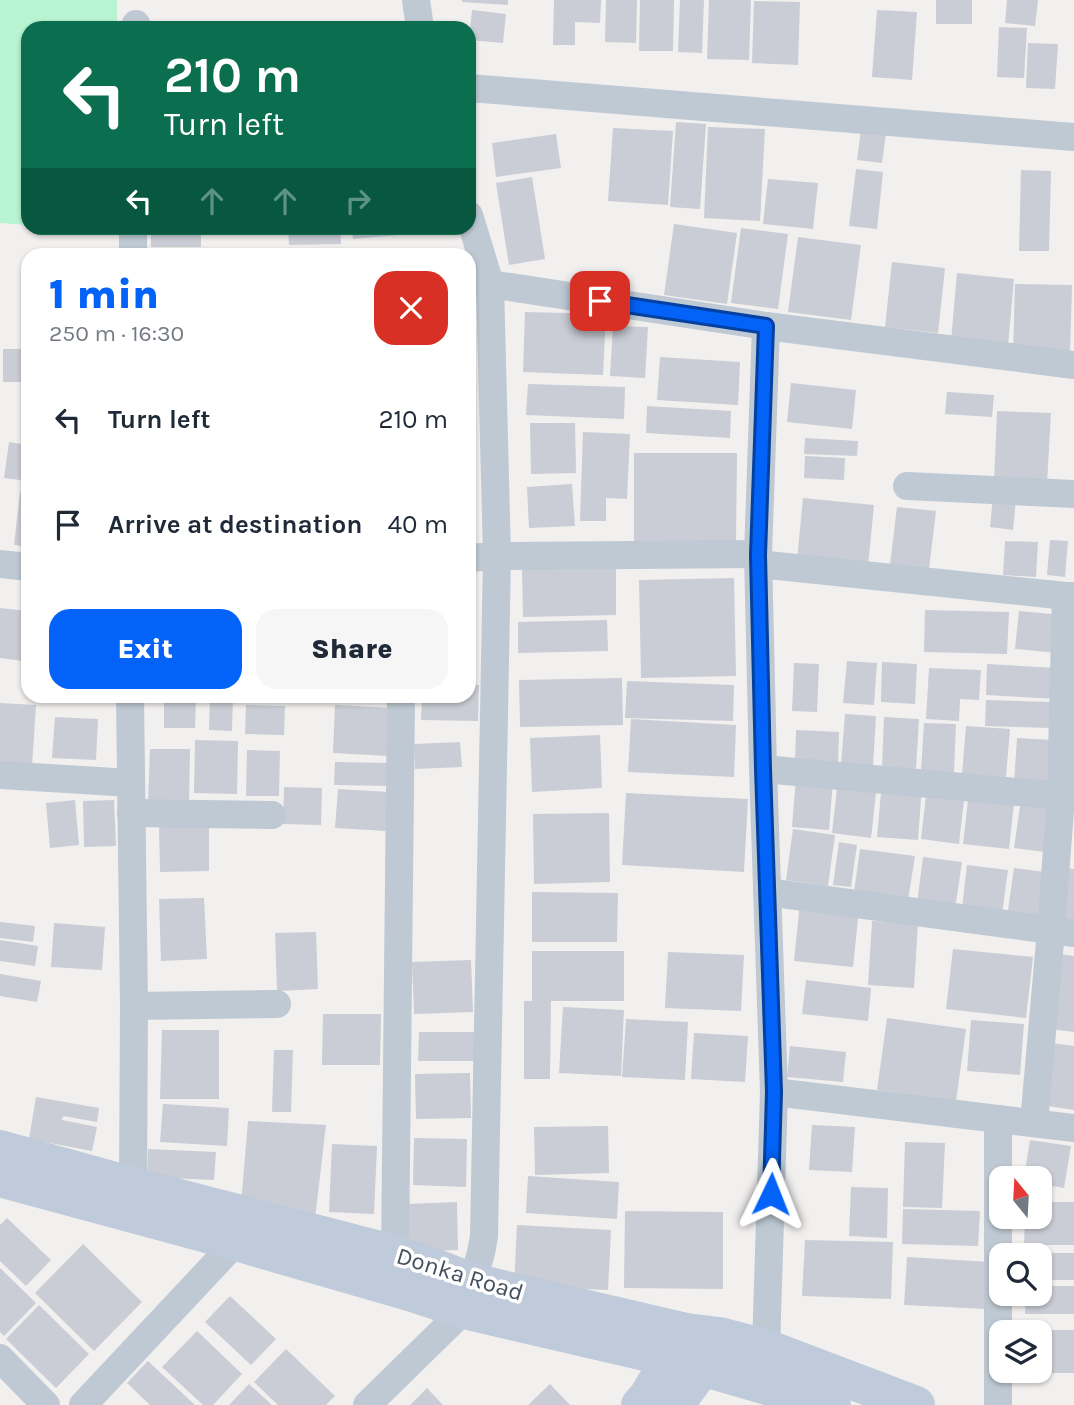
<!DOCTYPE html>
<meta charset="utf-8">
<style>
body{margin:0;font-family:Karla,sans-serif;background:#f6f6f7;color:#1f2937;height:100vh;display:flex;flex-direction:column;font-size:26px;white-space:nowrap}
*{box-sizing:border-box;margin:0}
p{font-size:23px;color:#747a83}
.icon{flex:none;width:38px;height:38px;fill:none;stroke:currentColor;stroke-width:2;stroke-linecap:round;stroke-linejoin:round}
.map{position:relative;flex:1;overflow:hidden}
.sheet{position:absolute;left:21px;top:248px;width:455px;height:455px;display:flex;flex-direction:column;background:#fff;border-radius:21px;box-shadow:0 2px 5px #0004}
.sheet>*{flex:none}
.banner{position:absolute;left:21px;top:21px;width:455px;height:214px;border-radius:21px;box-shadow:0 2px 5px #0004;background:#0b6e4f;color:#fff;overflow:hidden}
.needle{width:46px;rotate:342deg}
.controls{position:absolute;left:989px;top:1166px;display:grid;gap:14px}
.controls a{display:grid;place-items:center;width:63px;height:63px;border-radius:14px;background:#fff;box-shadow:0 2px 5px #0004;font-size:35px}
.pin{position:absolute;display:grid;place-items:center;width:60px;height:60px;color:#fff;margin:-30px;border-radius:14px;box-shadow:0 4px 10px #0006}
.me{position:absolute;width:77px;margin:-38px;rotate:2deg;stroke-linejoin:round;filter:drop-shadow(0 0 5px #0008)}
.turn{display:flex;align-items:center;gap:24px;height:147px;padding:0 28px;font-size:32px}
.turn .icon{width:91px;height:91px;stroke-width:2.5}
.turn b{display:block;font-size:49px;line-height:60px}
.lanes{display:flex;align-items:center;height:66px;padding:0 28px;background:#0003;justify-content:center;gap:35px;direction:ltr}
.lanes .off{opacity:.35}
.round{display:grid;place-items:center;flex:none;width:74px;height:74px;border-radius:21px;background:#f6f6f7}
.head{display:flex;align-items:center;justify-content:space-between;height:119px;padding:0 28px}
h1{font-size:42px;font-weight:800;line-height:52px;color:#0362f7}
.button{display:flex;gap:14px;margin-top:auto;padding:14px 28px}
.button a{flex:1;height:80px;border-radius:21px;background:#0362f7;color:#fff;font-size:28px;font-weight:800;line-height:80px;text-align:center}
.button a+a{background:#f6f6f7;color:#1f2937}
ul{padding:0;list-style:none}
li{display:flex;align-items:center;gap:21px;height:105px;padding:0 28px}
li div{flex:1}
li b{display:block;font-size:26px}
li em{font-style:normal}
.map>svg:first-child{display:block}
.green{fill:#b8f4d2}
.building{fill:#cacdd5}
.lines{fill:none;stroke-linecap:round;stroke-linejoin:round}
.street{stroke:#bec9d3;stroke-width:28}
.secondary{stroke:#bfcbda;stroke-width:38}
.route-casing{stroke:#0240a1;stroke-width:18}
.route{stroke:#0362f7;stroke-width:12}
.labels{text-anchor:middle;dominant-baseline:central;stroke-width:7;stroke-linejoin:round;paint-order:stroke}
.street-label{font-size:24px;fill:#45515f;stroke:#fff}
</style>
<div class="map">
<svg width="1074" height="1405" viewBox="0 0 1074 1405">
<rect width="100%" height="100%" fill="#f2efef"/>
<path class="green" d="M0 0H117V28H28V225L0 223Z"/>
<g class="building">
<path d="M462 0H508V5L462 2Z"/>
<path d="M554 0H601L600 23 575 22V45H553Z"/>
<path d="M606 0H637L636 43 605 42Z"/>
<path d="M640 0H674L673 51H639Z"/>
<path d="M680 0H704L702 53 678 52Z"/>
<path d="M709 0H751L749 60 707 59Z"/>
<rect x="936" y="0" width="36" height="24"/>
<path d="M1007 0H1038L1035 26 1005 23Z"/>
<path d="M754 1 800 2 798 65 752 63Z"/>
<path d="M472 10 506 14 503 43 469 40Z"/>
<path d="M877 10 917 12 912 80 872 77Z"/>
<path d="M999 27 1027 28 1024 78 997 77Z"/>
<path d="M1028 43 1058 44 1055 89 1026 88Z"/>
<path d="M676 122 706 124 700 209 670 207Z"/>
<path d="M708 127 765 129 760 221 704 218Z"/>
<path d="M613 128 673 131 668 205 608 201Z"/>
<path d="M861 130 886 134 882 163 857 160Z"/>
<path d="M556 134 561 168 496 177 492 143Z"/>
<path d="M856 169 883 172 877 229 849 226Z"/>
<path d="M1021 170 1051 171 1049 251H1019Z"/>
<path d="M532 177 545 259 509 265 496 183Z"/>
<path d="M768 179 818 183 813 229 763 224Z"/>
<path d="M674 224 737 233 727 304 664 295Z"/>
<rect x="151" y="228" width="50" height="19"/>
<rect x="214" y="228" width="49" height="5"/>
<path d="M288 228H340L341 244 289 245Z"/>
<path d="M352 228H408L409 234 353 239Z"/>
<path d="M741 228 788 234 778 309 731 303Z"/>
<path d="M798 237 861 245 851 320 788 312Z"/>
<path d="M892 262 945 268 938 333 885 327Z"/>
<path d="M957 273 1014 279 1008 346 951 341Z"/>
<path d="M1015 284 1072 285 1070 355 1013 353Z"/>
<path d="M525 312 606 314 603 375 523 372Z"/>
<path d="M613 326 648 327 645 378 610 376Z"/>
<rect x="3" y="349" width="25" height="33"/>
<path d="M660 357 740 362 738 405 657 400Z"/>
<path d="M791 383 856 390 852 429 787 422Z"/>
<path d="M528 384 625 387 624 419 526 415Z"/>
<path d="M947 392 994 395 992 417 945 414Z"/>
<path d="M647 406 731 411 730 438 646 433Z"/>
<path d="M997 411 1051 413 1047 484 994 482Z"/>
<rect x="469" y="420" width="3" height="72"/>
<path d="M530 423H575L576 473 531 474Z"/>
<path d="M583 432 630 434 627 499 606 498V521H580Z"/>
<path d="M805 438 858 441 857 456 804 454Z"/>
<path d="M9 442 28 445V481L4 478Z"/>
<path d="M634 453H737L736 541H634Z"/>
<path d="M805 456 845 458 844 480 804 478Z"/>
<path d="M572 484 575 526 529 528 527 487Z"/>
<path d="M20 492 28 493V547L14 545Z"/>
<path d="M993 497 1016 499 1013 530 990 527Z"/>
<path d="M803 498 874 505 868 566 797 560Z"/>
<rect x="469" y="506" width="5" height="26"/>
<path d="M897 507 936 511 929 569 890 565Z"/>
<path d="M1050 540 1068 541 1065 577 1047 575Z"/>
<path d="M1005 541 1038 542 1036 577 1003 575Z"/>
<path d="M616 566V615L523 617 522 568Z"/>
<path d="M734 578 736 676 641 678 639 580Z"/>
<path d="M0 608 28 611 23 661 0 658Z"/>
<path d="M925 610 1009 612 1007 654 924 652Z"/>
<path d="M1019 611 1062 615 1058 653 1015 649Z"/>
<path d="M607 620 608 651 518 653V622Z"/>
<path d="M847 661 877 663 874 705 843 703Z"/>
<path d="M882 662 917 664 915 704 881 702Z"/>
<path d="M794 663 819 664 817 712 792 711Z"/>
<path d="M987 664 1057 668 1056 699 986 695Z"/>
<path d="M929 668 981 670 979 700 960 699 959 721 926 719Z"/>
<path d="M622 678 623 725 520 727 519 680Z"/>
<path d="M627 681 734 685 733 721 625 718Z"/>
<path d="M469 684 479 685 478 721 421 720 422 696H469Z"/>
<path d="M164 696H196L195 728H164Z"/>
<path d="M210 696H233L232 731 209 730Z"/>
<path d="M986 700 1052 702 1050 728 985 726Z"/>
<path d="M0 703 36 705 32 767 0 765Z"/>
<path d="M246 705 285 706 284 735 245 734Z"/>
<path d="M335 705 392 708 389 756 333 753Z"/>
<path d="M845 714 876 716 873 767 841 765Z"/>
<path d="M55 717 98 719 96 760 52 758Z"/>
<path d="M884 717 919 719 916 769 882 767Z"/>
<path d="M631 719 736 725 734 777 628 772Z"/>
<path d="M924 723 956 724 954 773 921 771Z"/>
<path d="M966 726 1010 729 1006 777 962 774Z"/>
<path d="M796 730 839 732 838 765 795 762Z"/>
<path d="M600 735 602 788 532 792 530 738Z"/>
<path d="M1017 738 1053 740 1050 785 1014 783Z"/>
<path d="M195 740 238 741 237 794 194 793Z"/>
<path d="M460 742 462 767 415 769 414 744Z"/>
<path d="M150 749H190L189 803 148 802Z"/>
<path d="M247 750 280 751 279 796H246Z"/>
<path d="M335 762 390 763 389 786 334 785Z"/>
<path d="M796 778 833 781 829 830 792 827Z"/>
<path d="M838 779 877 784 871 838 832 833Z"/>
<path d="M882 782 922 785 918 840 877 837Z"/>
<path d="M284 787 322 788 321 825 283 824Z"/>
<path d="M927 787 965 791 959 844 921 839Z"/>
<path d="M338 789 389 792 386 831 335 828Z"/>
<path d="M969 791 1015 795 1009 849 963 844Z"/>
<path d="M626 793 748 799 744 872 622 865Z"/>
<path d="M1021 799 1051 803 1045 852 1014 848Z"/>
<path d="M75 800 79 845 50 848 46 803Z"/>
<path d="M114 800 116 846 84 847 83 801Z"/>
<path d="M609 813 610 882 534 884 533 814Z"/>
<path d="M209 823V871L160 872 159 825Z"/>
<path d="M793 829 835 835 828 886 786 880Z"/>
<path d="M839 842 857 845 851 887 833 885Z"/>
<path d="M860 849 915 856 908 900 854 892Z"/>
<path d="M923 857 962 862 955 909 917 904Z"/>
<path d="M967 865 1008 870 1002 914 962 908Z"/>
<path d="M1014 868 1053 873 1046 922 1007 917Z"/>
<path d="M1065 868 1074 869V923L1057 921Z"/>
<path d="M532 892 618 893 617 942H532Z"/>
<path d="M204 898 207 959 161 961 159 899Z"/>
<path d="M800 903 859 909 853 967 794 961Z"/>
<path d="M872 921 918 923 914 988 868 985Z"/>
<path d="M0 922 35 926 33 942 0 938Z"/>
<path d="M54 923 105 927 102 970 51 967Z"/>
<path d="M316 932 318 989 277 991 275 933Z"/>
<path d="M0 940 38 946 35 966 0 961Z"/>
<path d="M953 949 1033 957 1026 1018 946 1009Z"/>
<path d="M532 951H624V1001H551L550 1079H524V1001H532Z"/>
<path d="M668 952 744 955 741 1011 665 1008Z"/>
<path d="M1053 953 1074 956V1032L1043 1028Z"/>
<path d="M471 960 473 1012 414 1014 412 962Z"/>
<path d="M0 974 41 981 37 1002 0 996Z"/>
<path d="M806 980 871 988 868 1021 802 1014Z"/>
<path d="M563 1007 624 1010 621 1076 559 1073Z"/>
<path d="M323 1014H381L380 1065H322Z"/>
<path d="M887 1018 966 1029 956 1101 877 1090Z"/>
<path d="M626 1019 688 1022 685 1080 622 1077Z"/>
<path d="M971 1020 1024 1024 1020 1075 967 1071Z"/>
<path d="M162 1030H219V1099H160Z"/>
<path d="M419 1032H477V1061H418Z"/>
<path d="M694 1033 748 1036 745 1082 691 1079Z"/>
<path d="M1051 1043 1074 1046V1110L1041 1105Z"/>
<path d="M790 1046 846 1052 843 1082 787 1077Z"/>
<path d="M274 1050H293L291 1112H272Z"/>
<path d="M470 1073 471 1118 416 1119 415 1074Z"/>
<path d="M36 1097 99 1108 97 1122 63 1116 62 1120 97 1127 92 1151 29 1139Z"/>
<path d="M163 1104 229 1108 227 1146 160 1142Z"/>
<path d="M248 1121 326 1125 315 1219 241 1204Z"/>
<path d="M812 1125 855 1127 852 1172 809 1170Z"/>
<path d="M608 1126 609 1173 535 1175 534 1127Z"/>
<path d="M414 1138 467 1139 466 1187 413 1185Z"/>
<path d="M1030 1140 1071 1146 1064 1188 1040 1184V1178H1024Z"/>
<path d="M905 1142 945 1143 942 1208 903 1207Z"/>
<path d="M332 1144 377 1146 374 1214 329 1212Z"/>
<path d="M148 1149 216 1152 214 1180 147 1177Z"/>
<path d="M528 1176 619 1182 617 1219 526 1213Z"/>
<path d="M851 1187 888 1188 887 1238 849 1236Z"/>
<path d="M457 1202 458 1250 408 1252 407 1204Z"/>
<path d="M1040 1202H1074V1245H1024L1025 1216H1040Z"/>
<path d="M903 1209 980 1211 978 1246 902 1244Z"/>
<path d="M625 1211 723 1212V1289L624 1288Z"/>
<path d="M7 1218 51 1260 26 1286 0 1261V1225Z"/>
<path d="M517 1225 611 1230 608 1290 514 1286Z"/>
<path d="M805 1240 893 1242 891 1299 802 1296Z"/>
<path d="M83 1244 142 1302 94 1351 35 1293Z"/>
<rect x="1040" y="1253" width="34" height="27"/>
<path d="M907 1257 990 1262 988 1309 904 1305Z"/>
<path d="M0 1268 36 1303 4 1336 0 1332Z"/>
<path d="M1040 1286H1074V1314H1025L1026 1293H1040Z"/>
<path d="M230 1296 276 1339 251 1365 205 1322Z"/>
<path d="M39 1305 89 1354 56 1388 6 1339Z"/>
<path d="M1040 1330H1074V1373H1023V1370H1040Z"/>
<path d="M197 1331 242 1374 213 1405H203L162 1367Z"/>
<path d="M286 1349 335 1396 326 1405H278L254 1382Z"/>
<path d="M148 1361 195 1405H150L127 1383Z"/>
<path d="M249 1384 272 1405H229Z"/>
<path d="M550 1384 570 1405H528Z"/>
<path d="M427 1388 443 1405H410Z"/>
</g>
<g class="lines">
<g class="street">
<path d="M416 0 420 28"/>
<path d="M136 28V24"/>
<path d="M469 88 1074 137"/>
<path d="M133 256V228"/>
<path d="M469 282 490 284 766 326 1074 365"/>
<path d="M907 486 1074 494"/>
<path d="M469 558 497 556 758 554"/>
<path d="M0 564 28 567"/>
<path d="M759 564 1066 596"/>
<path d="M1074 596H1066L1064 674H1074"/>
<path d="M130 696 134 1006 133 1186"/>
<path d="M763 769 1074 797"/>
<path d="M0 775 131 783"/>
<path d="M131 813 272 815"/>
<path d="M767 892 1074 933"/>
<path d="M134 1006 277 1004"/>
<path d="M774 1092 1074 1128"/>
<path d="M1034 1123 1051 930 1061 796 1064 674"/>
<path d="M395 1254 401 696"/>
<path d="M766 1348 774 1092 763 769 758 554 766 326"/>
<path d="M0 1358 46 1405"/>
<path d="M83 1405 236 1242"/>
<path d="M367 1405 464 1310 481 1253 484 1236 497 556 490 284 469 215"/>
<path d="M998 1405V1119"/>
</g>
<g class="secondary">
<path d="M0 1149 133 1186 395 1254 426 1264 472 1282 686 1332 719 1336 766 1348 916 1405"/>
<path d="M0 1178 236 1242 409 1292 464 1310 671 1358 832 1405"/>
<path d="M640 1405 648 1396 684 1336"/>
<path d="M675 1405 702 1368 713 1348"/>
</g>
</g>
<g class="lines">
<defs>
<path id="route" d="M600 301 766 326 758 555 763 769 774 1092 771 1194"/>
</defs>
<use href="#route" class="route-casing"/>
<use href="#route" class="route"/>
</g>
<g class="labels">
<g class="street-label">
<text transform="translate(460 1274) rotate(17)">Donka Road</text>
</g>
</g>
</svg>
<div class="controls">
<a><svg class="needle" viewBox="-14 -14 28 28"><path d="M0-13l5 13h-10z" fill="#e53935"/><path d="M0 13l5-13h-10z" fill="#747a83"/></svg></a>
<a><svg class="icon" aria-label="search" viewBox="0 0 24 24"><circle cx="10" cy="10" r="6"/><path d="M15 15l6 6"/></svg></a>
<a><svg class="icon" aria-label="layers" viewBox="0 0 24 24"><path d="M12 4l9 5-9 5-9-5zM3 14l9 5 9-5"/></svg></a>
</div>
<div class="pin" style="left:600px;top:301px;background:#d93025"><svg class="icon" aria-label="arrive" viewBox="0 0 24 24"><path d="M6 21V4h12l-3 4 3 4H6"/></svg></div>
<svg class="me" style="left:771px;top:1194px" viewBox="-20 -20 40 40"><path d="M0-17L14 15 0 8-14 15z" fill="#0362f7" stroke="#fff" stroke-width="4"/></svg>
<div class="banner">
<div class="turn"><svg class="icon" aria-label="left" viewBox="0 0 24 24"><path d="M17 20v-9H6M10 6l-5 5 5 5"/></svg><div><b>210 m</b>Turn left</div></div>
<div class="lanes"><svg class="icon" aria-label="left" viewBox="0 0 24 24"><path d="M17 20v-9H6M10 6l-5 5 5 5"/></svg><svg class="icon off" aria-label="ahead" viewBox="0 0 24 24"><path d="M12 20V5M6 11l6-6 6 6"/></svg><svg class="icon off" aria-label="ahead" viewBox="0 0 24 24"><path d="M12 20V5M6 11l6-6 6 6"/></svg><svg class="icon off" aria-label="right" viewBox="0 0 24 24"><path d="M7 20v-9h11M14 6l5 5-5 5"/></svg></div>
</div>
<section class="sheet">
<div class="head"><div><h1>1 min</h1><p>250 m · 16:30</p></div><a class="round" style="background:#d93025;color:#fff"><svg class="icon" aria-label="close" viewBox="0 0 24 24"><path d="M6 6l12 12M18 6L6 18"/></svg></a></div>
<ul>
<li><svg class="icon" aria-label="left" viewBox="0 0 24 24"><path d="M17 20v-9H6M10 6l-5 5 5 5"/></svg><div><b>Turn left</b></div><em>210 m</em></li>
<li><svg class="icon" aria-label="arrive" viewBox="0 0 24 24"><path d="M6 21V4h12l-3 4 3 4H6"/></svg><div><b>Arrive at destination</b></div><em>40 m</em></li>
</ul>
<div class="button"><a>Exit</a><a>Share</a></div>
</section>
</div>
